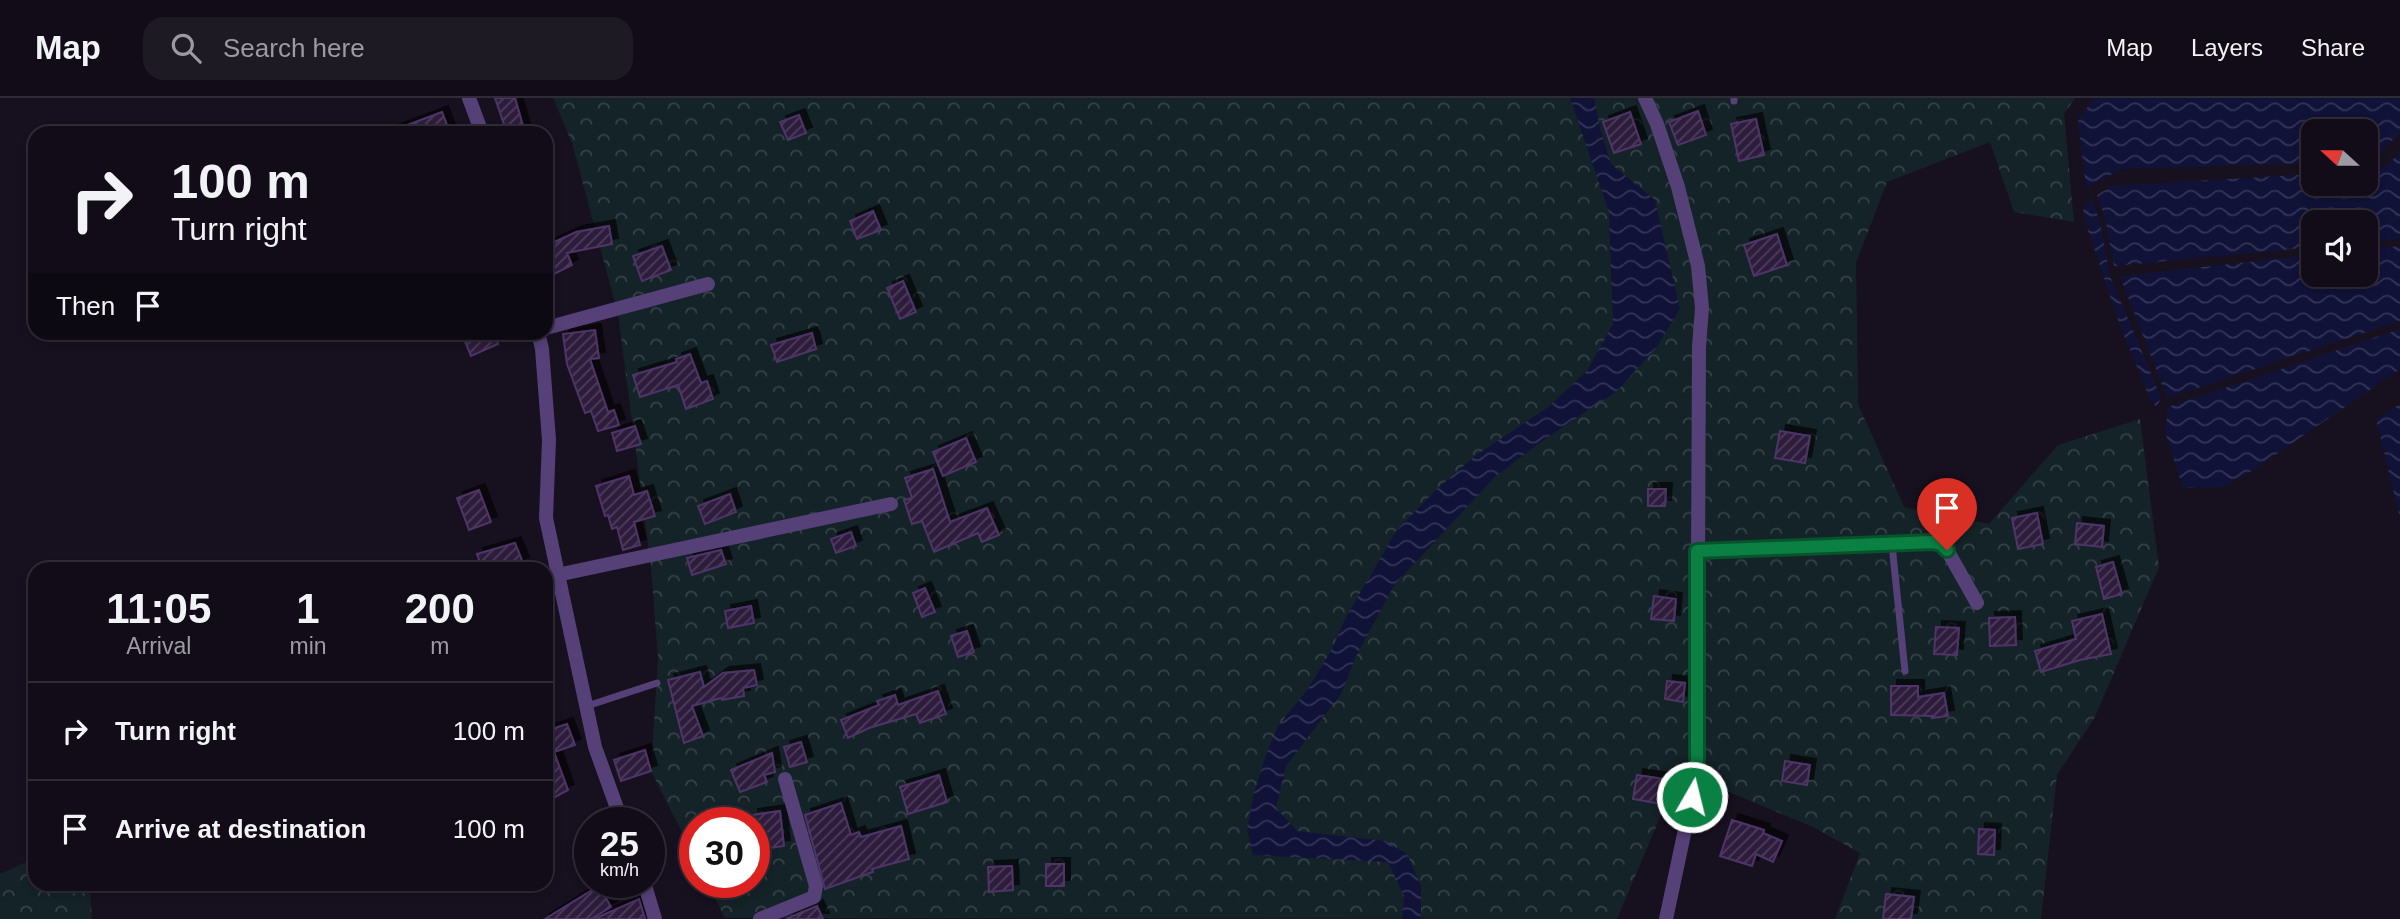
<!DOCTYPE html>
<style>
body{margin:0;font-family:Helvetica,sans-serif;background:#1e1a24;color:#f1f3f6;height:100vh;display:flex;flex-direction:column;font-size:26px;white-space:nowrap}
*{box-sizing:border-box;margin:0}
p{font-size:23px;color:#9c9ba1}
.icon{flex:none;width:38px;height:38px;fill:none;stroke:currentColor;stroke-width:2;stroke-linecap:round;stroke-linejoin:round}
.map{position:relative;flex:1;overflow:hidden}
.sheet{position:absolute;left:28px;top:464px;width:525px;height:329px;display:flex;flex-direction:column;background:#110c17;border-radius:21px;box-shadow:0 4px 10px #0003,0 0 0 2px #302c36}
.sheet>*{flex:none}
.top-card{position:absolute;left:28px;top:28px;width:525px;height:214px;border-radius:21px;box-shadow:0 4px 10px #0003,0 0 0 2px #302c36;background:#110c17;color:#f1f3f6;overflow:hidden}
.needle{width:46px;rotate:291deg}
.buttons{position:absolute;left:2301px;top:21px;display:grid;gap:14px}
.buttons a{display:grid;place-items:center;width:77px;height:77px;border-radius:14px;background:#110c17;box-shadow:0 4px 10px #0003,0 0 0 2px #302c36;font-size:35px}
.speed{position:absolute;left:574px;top:709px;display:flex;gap:14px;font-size:35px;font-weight:700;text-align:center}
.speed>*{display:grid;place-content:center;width:91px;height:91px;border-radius:50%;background:#110c17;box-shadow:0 4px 10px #0003,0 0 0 2px #302c36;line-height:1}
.speed small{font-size:18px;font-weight:400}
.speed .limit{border:10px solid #d22;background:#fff;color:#111}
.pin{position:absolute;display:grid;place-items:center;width:60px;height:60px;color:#fff;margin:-72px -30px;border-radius:50% 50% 50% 0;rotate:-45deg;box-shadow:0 0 7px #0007}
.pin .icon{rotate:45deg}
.me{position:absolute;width:77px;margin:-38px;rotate:8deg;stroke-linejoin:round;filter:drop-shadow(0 0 5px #0008)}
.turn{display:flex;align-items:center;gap:24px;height:147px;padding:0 28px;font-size:32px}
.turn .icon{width:91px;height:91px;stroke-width:2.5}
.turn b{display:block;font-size:49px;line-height:60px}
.then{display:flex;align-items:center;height:66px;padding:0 28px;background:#0003;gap:14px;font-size:26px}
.eta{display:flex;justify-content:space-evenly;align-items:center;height:119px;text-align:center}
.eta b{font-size:42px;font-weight:700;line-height:49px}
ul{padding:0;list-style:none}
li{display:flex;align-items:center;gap:21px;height:98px;padding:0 28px;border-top:2px solid #302c36}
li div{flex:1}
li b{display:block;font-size:26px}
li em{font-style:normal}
header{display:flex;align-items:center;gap:42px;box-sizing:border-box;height:98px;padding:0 35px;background:#110c17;border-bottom:2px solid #302c36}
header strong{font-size:33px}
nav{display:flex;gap:38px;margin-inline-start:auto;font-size:24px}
.search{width:490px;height:63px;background:#1e1a24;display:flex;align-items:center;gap:18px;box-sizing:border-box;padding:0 24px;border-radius:21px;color:#9c9ba1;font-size:26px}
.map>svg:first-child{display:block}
.forest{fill:url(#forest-crowns)}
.water{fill:url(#water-waves)}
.building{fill:url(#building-hatch);stroke:#4e3467;stroke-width:2;filter:url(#shadow)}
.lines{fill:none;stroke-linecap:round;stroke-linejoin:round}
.service{stroke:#554178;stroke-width:7}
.minor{stroke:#554178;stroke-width:14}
.route-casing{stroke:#07532c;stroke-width:18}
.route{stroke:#0b8043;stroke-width:12}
</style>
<header>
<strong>Map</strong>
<div class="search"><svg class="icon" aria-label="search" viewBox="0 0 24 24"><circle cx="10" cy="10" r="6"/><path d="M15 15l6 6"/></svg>Search here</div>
<nav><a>Map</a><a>Layers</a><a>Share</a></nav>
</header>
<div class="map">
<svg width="2400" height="821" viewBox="0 0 2400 821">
<defs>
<pattern id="forest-crowns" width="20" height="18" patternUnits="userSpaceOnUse" patternTransform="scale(1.75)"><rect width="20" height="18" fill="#142328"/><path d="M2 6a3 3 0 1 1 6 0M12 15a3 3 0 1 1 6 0" fill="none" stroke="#364248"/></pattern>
<pattern id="water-waves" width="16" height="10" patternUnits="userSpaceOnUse" patternTransform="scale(1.75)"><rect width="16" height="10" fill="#101238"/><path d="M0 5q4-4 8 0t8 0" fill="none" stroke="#333456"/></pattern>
<pattern id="building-hatch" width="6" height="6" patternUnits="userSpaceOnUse" patternTransform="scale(1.75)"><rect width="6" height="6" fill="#2f1e3e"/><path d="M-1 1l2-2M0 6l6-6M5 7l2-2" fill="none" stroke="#4d3e5b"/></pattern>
<filter id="shadow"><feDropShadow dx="6" dy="-6" stdDeviation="0" flood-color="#0009"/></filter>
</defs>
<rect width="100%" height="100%" fill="#17101f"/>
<g class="forest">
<path d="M553 0H2075L2064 16 2074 124 2014 114 1990 44 1887 84 1856 165 1858 306 1904 409 1989 426 2058 347 2140 321 2159 469 2095 619 2057 677 2041 821H1835L1860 755 1813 729 1710 686 1661 717 1617 821 725 820 707 784H754V724H695V760L651 673 658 560 651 469 618 216 572 45Z"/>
<path d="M35 760V786H80L90 793 92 821H0V776Z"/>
</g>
<g class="water">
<path d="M1570 0H1594L1601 34 1611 66 1655 102 1680 211 1656 250 1617 293 1542 343 1495 379 1395 486 1356 558 1341 596 1286 668 1276 710 1297 733 1385 743 1407 756 1421 788V821H1402L1404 798 1388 764 1253 757 1247 731 1254 695 1267 654 1278 628 1308 591 1332 551 1345 521 1396 433 1436 392 1475 358 1547 310 1587 273 1613 226 1609 114Z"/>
<path d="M2094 0H2400V35L2377 57 2366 61V33H2314L2313 65 2122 71 2086 90 2078 23Z"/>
<path d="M2400 55V141L2366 144V124H2314L2313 149 2114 168 2105 120 2097 97 2112 88 2313 76 2314 86H2366V73L2386 68Z"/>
<path d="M2091 100 2100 124 2110 178 2161 299 2157 310 2151 303 2120 228 2082 114Z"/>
<path d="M2400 148V223L2167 300 2120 178 2313 157 2314 177H2366V151Z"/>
<path d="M2400 231V271L2255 371 2222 389 2183 390 2165 334 2168 309Z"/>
<path d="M2400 306V420L2376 321Z"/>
</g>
<g class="building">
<path d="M495 0H515L525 35H507Z"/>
<path d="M1698 13 1706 37 1678 47 1669 24Z"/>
<path d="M442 14 450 35H389V34Z"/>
<path d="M1630 14 1641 46 1614 55 1603 24Z"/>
<path d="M799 17 806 35 788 42 780 24Z"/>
<path d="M1756 21 1764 57 1739 63 1731 26Z"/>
<path d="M873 113 881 132 857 141 850 123Z"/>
<path d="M609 128 612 146 567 155 572 167 546 180V148L576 134Z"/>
<path d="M1777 136 1787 167 1754 178 1744 147Z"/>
<path d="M662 148 671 172 642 183 633 158Z"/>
<path d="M903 183 916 214 900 221 887 190Z"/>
<path d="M595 232 599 260 590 261 608 314 614 312 619 327 598 333 591 313 585 315 567 266 563 236Z"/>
<path d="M461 234H494L498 246 471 258Z"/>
<path d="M812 235 816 251 777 264 771 247Z"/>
<path d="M690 256 701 285 707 283 713 301 686 311 678 287 640 299 633 277 677 264 676 261Z"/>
<path d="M635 328 641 346 617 353 612 335Z"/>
<path d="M1780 333 1810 338 1805 365 1775 360Z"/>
<path d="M966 340 976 364 943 378 933 354Z"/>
<path d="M933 371 950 424 987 410 999 437 982 444 978 435 934 454 922 423 912 426 904 402 912 400 905 380Z"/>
<path d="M629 378 634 397 647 393 655 418 634 424 640 447 623 452 617 429 612 431 608 417 605 418 596 388Z"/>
<path d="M1648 391H1666L1665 408H1648Z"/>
<path d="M479 392 491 424 469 432 457 400Z"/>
<path d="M730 396 736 414 705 426 698 408Z"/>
<path d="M2037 415 2043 446 2018 451 2012 420Z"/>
<path d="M2077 425 2104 428 2102 449 2075 446Z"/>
<path d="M851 434 856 448 836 455 831 441Z"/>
<path d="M515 445 523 465 507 471H482L477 456Z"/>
<path d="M721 452 726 466 692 477 687 460Z"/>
<path d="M2113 464 2122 496 2104 501 2096 469Z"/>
<path d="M925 490 935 514 922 519 913 495Z"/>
<path d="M1654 498 1676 501 1674 523 1651 521Z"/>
<path d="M751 508 754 525 728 530 725 513Z"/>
<path d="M2102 516 2111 556 2080 562 2041 574 2035 553 2076 541 2072 523Z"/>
<path d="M2015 519 2016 547 1990 548 1989 520Z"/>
<path d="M1936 529 1959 530 1957 557 1934 556Z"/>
<path d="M967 533 974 554 958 559 951 538Z"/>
<path d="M754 572 757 587 743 590 744 598 722 602 721 600 692 608 703 638 684 645 668 582 700 574 704 589 723 575Z"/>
<path d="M1667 583 1685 585 1683 604 1665 601Z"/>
<path d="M1891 588H1918V599L1944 595 1948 618 1932 620V618L1891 617Z"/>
<path d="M938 593 946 616 920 625 916 616 869 630 848 640 841 622 879 607 877 603 895 597 898 607Z"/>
<path d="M567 626 575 647 554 654 568 692 546 704V633Z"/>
<path d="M801 644 807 664 790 669 784 649Z"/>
<path d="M645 652 651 673 621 683 614 662Z"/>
<path d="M772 655 775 674 764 677 767 684 740 694 731 672Z"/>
<path d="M1785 663 1810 667 1807 687 1782 683Z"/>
<path d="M939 677 947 704 908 716 900 689Z"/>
<path d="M1637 677 1672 682 1668 707 1633 701Z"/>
<path d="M841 705 851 737 859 734 861 739 901 728 909 761 872 771 873 774 825 791 805 717Z"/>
<path d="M780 713 784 748 756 752 752 717Z"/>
<path d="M1732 722 1764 732 1763 735 1782 743 1773 764 1756 756 1752 768 1720 758Z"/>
<path d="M1979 731 1995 732 1994 757 1978 756Z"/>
<rect x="1046" y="766" width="18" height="22"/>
<path d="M1012 768 1013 792 989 794 988 769Z"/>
<path d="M599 788 611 809 591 821H545Z"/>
<path d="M1886 796 1914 799 1911 821H1883Z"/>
<path d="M639 801 645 821H594Z"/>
<path d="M817 808 823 821H786Z"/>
</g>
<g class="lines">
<g class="service">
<path d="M1734 0V3"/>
<path d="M1892 447 1905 573"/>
<path d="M587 608 657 585"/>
</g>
<g class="minor">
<path d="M469 0 482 35"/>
<path d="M1645 0 1657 26 1678 89 1698 168 1702 210 1699 249 1697 675 1666 821"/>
<path d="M546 230 708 186"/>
<path d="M538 234 542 251 549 342 546 420 595 649 622 724"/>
<path d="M1697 453 1933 444 1941 446 1947 452 1977 505"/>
<path d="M557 477 891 406"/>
<path d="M644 784 655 821"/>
<path d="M760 821 814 799 816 788 785 681"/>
</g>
</g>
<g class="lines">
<defs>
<path id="route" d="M1692 699 1697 675V453L1933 444 1941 446 1947 452"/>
</defs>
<use href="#route" class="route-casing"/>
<use href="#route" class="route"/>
</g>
</svg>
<div class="buttons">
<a><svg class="needle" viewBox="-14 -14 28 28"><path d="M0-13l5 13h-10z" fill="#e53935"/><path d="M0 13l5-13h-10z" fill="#9c9ba1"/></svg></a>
<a><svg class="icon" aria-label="sound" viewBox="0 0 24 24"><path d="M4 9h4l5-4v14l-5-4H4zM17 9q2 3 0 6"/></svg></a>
</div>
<div class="speed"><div>25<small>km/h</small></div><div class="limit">30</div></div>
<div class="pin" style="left:1947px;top:452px;background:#d93025"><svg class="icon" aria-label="arrive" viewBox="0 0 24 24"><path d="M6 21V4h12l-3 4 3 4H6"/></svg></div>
<svg class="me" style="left:1692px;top:699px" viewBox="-20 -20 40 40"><circle r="17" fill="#0b8043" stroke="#fff" stroke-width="3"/><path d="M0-11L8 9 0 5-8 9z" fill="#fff"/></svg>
<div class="top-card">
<div class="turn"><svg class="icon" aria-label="right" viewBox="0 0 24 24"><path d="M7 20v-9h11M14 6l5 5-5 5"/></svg><div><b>100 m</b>Turn right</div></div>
<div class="then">Then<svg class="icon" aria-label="arrive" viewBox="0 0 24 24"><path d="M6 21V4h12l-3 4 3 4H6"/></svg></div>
</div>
<section class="sheet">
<div class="eta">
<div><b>11:05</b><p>Arrival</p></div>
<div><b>1</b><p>min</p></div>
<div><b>200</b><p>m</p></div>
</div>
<ul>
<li><svg class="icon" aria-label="right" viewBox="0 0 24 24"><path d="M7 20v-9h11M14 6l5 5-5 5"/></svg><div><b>Turn right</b></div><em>100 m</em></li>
<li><svg class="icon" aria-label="arrive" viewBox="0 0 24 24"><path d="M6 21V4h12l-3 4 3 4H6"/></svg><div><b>Arrive at destination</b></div><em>100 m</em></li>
</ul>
</section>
</div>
